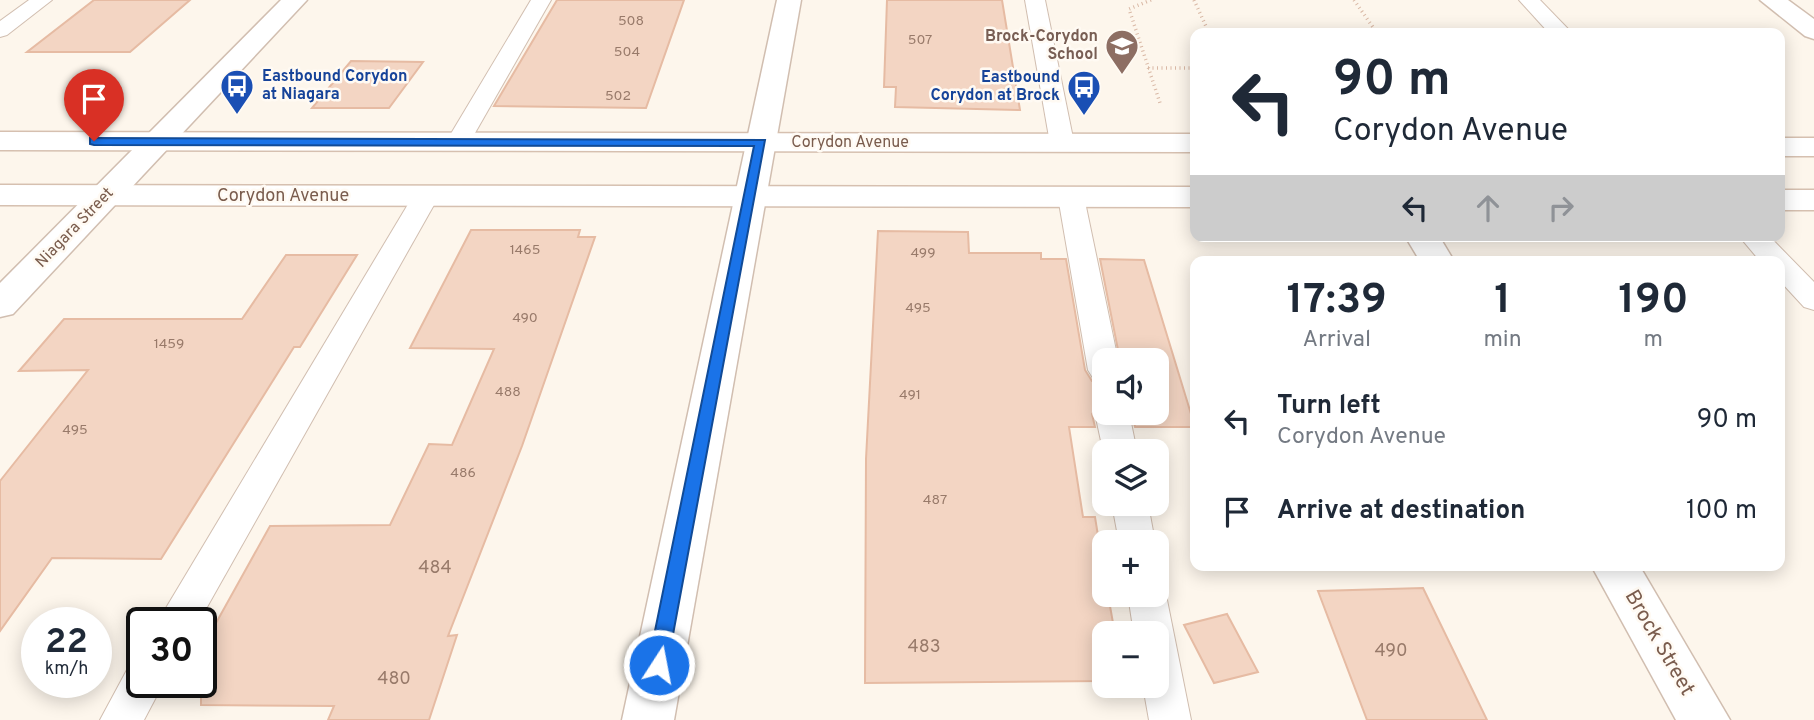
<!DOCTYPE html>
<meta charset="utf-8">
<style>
body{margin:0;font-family:Overpass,sans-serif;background:#f6f6f7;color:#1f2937;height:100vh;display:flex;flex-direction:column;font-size:26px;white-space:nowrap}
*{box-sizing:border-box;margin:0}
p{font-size:23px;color:#747a83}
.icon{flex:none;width:38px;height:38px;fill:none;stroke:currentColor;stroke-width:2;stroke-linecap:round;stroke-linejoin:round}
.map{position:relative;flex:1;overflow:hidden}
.panel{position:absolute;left:1190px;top:256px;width:595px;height:315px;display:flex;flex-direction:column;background:#fff;border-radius:14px;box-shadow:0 4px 18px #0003}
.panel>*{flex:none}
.hud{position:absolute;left:1190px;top:28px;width:595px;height:214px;border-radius:14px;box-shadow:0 4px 18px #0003;background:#fff;color:#1f2937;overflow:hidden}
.tools{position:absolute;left:1092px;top:348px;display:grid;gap:14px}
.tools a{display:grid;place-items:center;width:77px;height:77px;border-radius:14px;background:#fff;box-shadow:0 4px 18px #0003;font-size:35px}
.speed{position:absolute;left:21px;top:607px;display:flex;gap:14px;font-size:35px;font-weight:700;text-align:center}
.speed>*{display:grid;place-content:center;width:91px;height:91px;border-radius:50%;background:#fff;box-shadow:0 4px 18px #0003;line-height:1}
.speed small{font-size:18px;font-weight:400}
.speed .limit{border:4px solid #111;border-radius:10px;background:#fff;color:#111}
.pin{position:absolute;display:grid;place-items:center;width:60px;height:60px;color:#fff;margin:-72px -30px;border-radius:50% 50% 50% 0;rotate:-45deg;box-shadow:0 0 7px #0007}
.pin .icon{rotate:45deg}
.me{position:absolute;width:77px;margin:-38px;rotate:11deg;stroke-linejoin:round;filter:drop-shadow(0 0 5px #0008)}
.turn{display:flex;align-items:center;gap:24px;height:147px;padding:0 28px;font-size:32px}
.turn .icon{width:91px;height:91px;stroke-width:2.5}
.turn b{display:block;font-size:49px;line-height:60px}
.lanes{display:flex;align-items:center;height:66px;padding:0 28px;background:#0003;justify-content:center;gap:35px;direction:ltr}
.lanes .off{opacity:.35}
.eta{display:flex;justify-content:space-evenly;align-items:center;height:119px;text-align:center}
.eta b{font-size:42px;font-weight:700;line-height:49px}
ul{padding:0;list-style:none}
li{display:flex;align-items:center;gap:21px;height:91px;padding:0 28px}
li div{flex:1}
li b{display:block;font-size:26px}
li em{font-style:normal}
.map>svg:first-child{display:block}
.building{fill:#f3d5c3;stroke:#e6bba3;stroke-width:2}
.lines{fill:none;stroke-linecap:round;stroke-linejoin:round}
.lane-casing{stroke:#d1beb0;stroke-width:2}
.street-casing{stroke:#d1beb0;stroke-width:3}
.secondary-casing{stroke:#d6c0b0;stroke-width:3}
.path{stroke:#d9b8a5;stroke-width:3.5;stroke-dasharray:1 3.5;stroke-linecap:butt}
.lane{fill:#fff;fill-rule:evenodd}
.street{fill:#fff;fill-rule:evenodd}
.secondary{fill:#fff;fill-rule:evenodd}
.route{fill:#1a73e8;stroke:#114b97;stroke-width:2}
.labels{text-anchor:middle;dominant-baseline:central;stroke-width:5;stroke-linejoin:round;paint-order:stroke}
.number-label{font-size:14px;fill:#987a6a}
.far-education-label{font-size:16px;font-weight:bold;fill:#785e54;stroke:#fffaf3;text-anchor:end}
.far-transit-label{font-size:16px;font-weight:bold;fill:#164399;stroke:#fffaf3;text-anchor:start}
.far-street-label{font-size:16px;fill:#7a5c4d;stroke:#fffaf3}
.street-label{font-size:18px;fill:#7a5c4d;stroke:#fffaf3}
.near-number-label{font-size:18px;fill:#987a6a}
.near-street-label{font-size:21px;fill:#7a5c4d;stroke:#fffaf3}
</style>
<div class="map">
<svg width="1814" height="720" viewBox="0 0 1814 720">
<rect width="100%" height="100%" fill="#fdf6ec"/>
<g class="building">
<path d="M94 0H190L130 52H27Z"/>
<path d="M557 0H684L646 108 494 106Z"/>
<path d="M887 0H1002L1020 110 895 107 896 87H884Z"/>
<path d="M351 61 423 62 389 108H312Z"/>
<path d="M471 230H580L578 237H595L522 446 448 636 457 635 429 720H328L334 706 201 705V650L270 526 390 525 429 444 452 445 494 349 410 348Z"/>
<path d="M878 231 968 232 969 253H1041V259H1066L1085 370 1092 381 1104 383V401L1092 414 1095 427H1069L1083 517H1095L1104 573V595H1108L1115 634H1104V681L865 683 866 459Z"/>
<path d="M286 255H357L300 347H294L161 559 52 558 0 631V481L88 370 19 371 64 319H242Z"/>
<path d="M1100 259 1144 260 1195 427H1135L1132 413H1157V360H1120Z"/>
<path d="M1423 588 1487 720H1367L1318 591Z"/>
<path d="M1227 614 1258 672 1214 683 1184 625Z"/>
</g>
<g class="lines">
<defs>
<g id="lane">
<path d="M29 0H52L7 35 0 37V21Z"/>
<path d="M531 0H551L467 147H449L446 142Z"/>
<path d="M1025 0H1045L1074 143 1071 148H1053L1050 143Z"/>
<path d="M1519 0H1540L1572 33H1549Z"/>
<path d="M426 188 435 190 439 196 198 623H157L413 196 417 190Z"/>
<path d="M1071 189 1080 191 1084 197 1118 360H1104V381L1093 378 1088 370 1058 197 1062 191Z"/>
<path d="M1739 236H1769L1814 282V310L1804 307 1780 281V261H1760Z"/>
<path d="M1104 403V413H1129L1137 452H1104V455L1095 413Z"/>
<path d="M1112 504H1148L1155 542H1119Z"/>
<path d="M1157 582 1166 595 1191 720H1149L1143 686H1157V634H1134L1128 595H1157Z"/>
<path d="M142 663V682H164L144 720H100L128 668Z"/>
</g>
<g id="street">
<path d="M281 0H307L13 314 0 317V283Z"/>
<path d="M777 0H801L674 720H622Z"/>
<path d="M1760 0H1788L1814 19V39L1805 36Z"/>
<path d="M1405 236H1439L1454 261H1420Z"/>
<path d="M1591 565H1639L1730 720H1676Z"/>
</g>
<g id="secondary">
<path d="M0 132 1195 134V152L0 150Z"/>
<rect x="1780" y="138" width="34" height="18"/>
<path d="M0 185 1195 187V207L0 205Z"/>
<rect x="1780" y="190" width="34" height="20"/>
</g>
</defs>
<use href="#lane" class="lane-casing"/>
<use href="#street" class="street-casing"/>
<use href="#secondary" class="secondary-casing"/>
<g class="path">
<path d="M1151 0 1129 9 1160 103"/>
<path d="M1194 0 1209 33"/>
<path d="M1354 0 1377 33"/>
<path d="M1148 68H1195"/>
</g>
<use href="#lane" class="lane"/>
<use href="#street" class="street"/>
<use href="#secondary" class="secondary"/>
</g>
<path class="route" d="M90 138 765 140 666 672 659 675 652 672 648 665 754 146 94 145 90 144Z"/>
<defs>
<symbol id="school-pin" viewBox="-11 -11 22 30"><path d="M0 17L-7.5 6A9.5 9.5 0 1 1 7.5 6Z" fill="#8d6e63" stroke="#fffaf3"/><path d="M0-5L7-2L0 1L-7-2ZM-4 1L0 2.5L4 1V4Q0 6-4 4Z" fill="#fff"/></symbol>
<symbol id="bus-pin" viewBox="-11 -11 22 30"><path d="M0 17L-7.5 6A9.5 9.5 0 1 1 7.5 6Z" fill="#1a4fb4" stroke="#fffaf3"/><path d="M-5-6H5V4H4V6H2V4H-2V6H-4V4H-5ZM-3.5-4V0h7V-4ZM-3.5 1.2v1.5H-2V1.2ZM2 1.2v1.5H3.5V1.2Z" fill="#fff"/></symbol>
</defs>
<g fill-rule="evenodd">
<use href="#school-pin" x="1103" y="27" width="38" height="52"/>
<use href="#bus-pin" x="218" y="67" width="38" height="52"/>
<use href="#bus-pin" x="1065" y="68" width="38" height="52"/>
</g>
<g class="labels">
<g class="number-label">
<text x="631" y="21">508</text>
<text x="920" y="40">507</text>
<text x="627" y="52">504</text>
<text x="618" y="96">502</text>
<text x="525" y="250">1465</text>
<text x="923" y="253">499</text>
<text x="918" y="308">495</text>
<text x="525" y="318">490</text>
<text x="169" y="344">1459</text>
<text x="508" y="392">488</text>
<text x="910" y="395">491</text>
<text x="75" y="430">495</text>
<text x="463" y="473">486</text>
<text x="935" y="500">487</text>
</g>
<g class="far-education-label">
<text x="1098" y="37">Brock-Corydon<tspan x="1098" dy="18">School</tspan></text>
</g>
<g class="far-transit-label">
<text x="262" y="77">Eastbound Corydon<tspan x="262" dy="18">at Niagara</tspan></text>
<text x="1060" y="78" text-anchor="end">Eastbound<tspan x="1060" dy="18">Corydon at Brock</tspan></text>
</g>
<g class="far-street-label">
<text x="850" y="143">Corydon Avenue</text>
<text transform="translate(75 228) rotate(-46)">Niagara Street</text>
</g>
<g class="street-label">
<text x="283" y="196">Corydon Avenue</text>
</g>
<g class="near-number-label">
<text x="435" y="568">484</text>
<text x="924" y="647">483</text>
<text x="1391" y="651">490</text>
<text x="394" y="679">480</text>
</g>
<g class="near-street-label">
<text transform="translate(1659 643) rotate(60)">Brock Street</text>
</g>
</g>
</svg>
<div class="tools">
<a><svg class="icon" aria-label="sound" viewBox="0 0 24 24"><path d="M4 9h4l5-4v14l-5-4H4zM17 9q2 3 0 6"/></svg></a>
<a><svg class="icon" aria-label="layers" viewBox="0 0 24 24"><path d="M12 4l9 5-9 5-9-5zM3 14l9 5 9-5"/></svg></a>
<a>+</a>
<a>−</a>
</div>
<div class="speed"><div>22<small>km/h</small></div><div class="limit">30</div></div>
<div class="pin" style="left:94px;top:141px;background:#d93025"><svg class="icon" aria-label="arrive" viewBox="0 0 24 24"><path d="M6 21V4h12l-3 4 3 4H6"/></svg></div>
<svg class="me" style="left:659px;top:665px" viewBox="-20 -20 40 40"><circle r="17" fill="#1a73e8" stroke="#fff" stroke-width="3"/><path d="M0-11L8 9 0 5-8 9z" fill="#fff"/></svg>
<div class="hud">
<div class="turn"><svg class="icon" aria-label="left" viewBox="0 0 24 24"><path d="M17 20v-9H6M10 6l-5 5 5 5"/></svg><div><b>90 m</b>Corydon Avenue</div></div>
<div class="lanes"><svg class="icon" aria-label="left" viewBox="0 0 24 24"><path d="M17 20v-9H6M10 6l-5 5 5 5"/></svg><svg class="icon off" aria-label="ahead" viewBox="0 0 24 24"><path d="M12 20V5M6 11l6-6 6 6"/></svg><svg class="icon off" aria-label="right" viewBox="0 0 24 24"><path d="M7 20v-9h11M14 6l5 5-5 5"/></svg></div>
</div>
<section class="panel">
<div class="eta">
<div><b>17:39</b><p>Arrival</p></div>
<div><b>1</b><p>min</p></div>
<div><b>190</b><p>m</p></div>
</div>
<ul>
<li><svg class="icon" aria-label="left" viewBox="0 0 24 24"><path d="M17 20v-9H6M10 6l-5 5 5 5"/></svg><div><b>Turn left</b><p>Corydon Avenue</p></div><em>90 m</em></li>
<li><svg class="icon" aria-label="arrive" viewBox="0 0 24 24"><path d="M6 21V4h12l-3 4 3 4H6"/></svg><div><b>Arrive at destination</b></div><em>100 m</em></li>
</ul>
</section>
</div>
